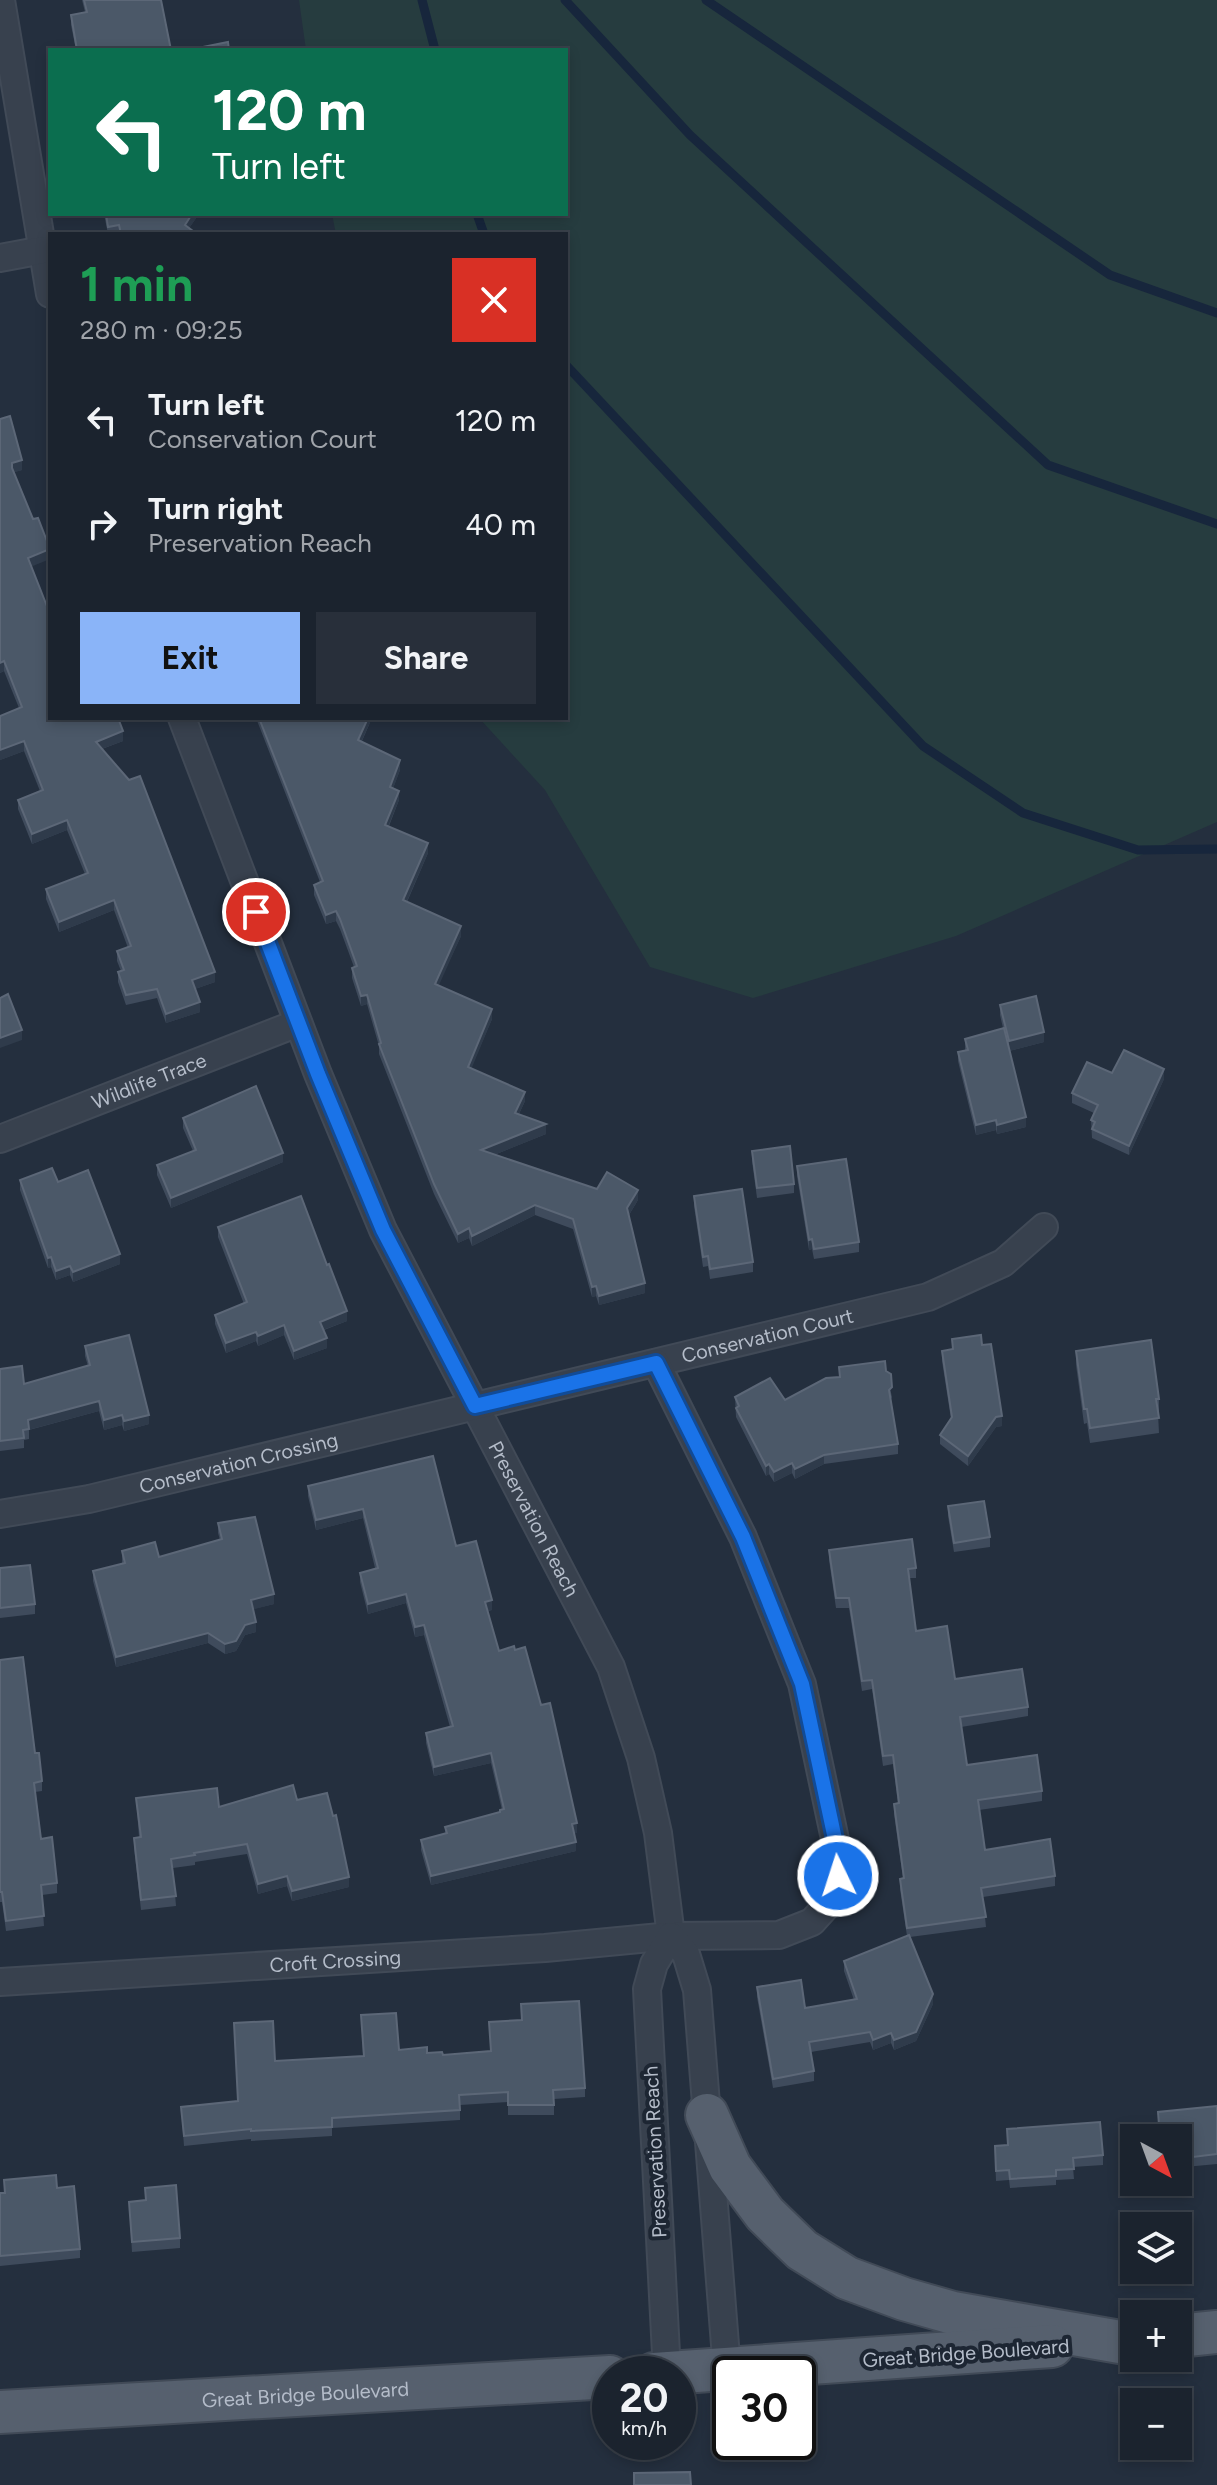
<!DOCTYPE html>
<meta charset="utf-8">
<style>
body{margin:0;font-family:Figtree,sans-serif;background:#282f3a;color:#f1f3f6;height:100vh;display:flex;flex-direction:column;font-size:30px;white-space:nowrap}
*{box-sizing:border-box;margin:0}
p{font-size:26px;color:#a0a4aa}
.icon{flex:none;width:44px;height:44px;fill:none;stroke:currentColor;stroke-width:2;stroke-linecap:round;stroke-linejoin:round}
.map{position:relative;flex:1;overflow:hidden}
.details{position:absolute;left:48px;top:232px;width:520px;height:488px;display:flex;flex-direction:column;background:#1b232e;border-radius:0px;box-shadow:0 4px 12px #0003,0 0 0 2px #39404a}
.details>*{flex:none}
.banner{position:absolute;left:48px;top:48px;width:520px;height:168px;border-radius:0px;box-shadow:0 4px 12px #0003,0 0 0 2px #39404a;background:#0b6e4f;color:#fff;overflow:hidden}
.needle{width:52px;rotate:139deg}
.buttons{position:absolute;left:1120px;top:2124px;display:grid;gap:16px}
.buttons a{display:grid;place-items:center;width:72px;height:72px;border-radius:0px;background:#1b232e;box-shadow:0 4px 12px #0003,0 0 0 2px #39404a;font-size:40px}
.speed{position:absolute;left:592px;top:2356px;display:flex;gap:16px;font-size:40px;font-weight:700;text-align:center}
.speed>*{display:grid;place-content:center;width:104px;height:104px;border-radius:50%;background:#1b232e;box-shadow:0 4px 12px #0003,0 0 0 2px #39404a;line-height:1}
.speed small{font-size:20px;font-weight:400}
.speed .limit{border:4px solid #111;border-radius:12px;background:#fff;color:#111}
.pin{position:absolute;display:grid;place-items:center;width:68px;height:68px;color:#fff;margin:-34px;border:4px solid #fff;border-radius:50%;box-shadow:0 2px 8px #0007}
.me{position:absolute;width:88px;margin:-44px;rotate:356deg;stroke-linejoin:round;filter:drop-shadow(0 0 6px #0008)}
.turn{display:flex;align-items:center;gap:28px;height:168px;padding:0 32px;font-size:36px}
.turn .icon{width:104px;height:104px;stroke-width:2.5}
.turn b{display:block;font-size:56px;line-height:68px}
.round{display:grid;place-items:center;flex:none;width:84px;height:84px;border-radius:0px;background:#282f3a}
.head{display:flex;align-items:center;justify-content:space-between;height:136px;padding:0 32px}
h1{font-size:48px;font-weight:700;line-height:60px;color:#1e9e55}
.cta{display:flex;gap:16px;margin-top:auto;padding:16px 32px}
.cta a{flex:1;height:92px;border-radius:0px;background:#8ab4f8;color:#111;font-size:32px;font-weight:700;line-height:92px;text-align:center}
.cta a+a{background:#282f3a;color:#f1f3f6}
ul{padding:0;list-style:none}
li{display:flex;align-items:center;gap:24px;height:104px;padding:0 32px}
li div{flex:1}
li b{display:block;font-size:30px}
li em{font-style:normal}
.map>svg:first-child{display:block}
.green{fill:#263c3f}
.lines{fill:none;stroke-linecap:round;stroke-linejoin:round}
.stream{stroke:#17263c;stroke-width:9}
.street-casing{stroke:#414a57;stroke-width:30}
.primary-casing{stroke:#414a57;stroke-width:46}
.street{stroke:#38414e;stroke-width:26}
.primary{stroke:#56606e;stroke-width:42}
.wall{fill:#3f4b5c}
.shaded-wall{fill:#2f3b4b}
.building{fill:#4b5868;stroke:#5c6777;stroke-width:2}
.route-casing{stroke:#114b97;stroke-width:20}
.route{stroke:#1a73e8;stroke-width:14}
.labels{text-anchor:middle;dominant-baseline:central;stroke-width:8;stroke-linejoin:round;paint-order:stroke}
.street-label{font-size:20px;fill:#b4bcc9;stroke:#1d2633}
</style>
<div class="map">
<svg width="1217" height="2485" viewBox="0 0 1217 2485">
<rect width="100%" height="100%" fill="#242f3e"/>
<path class="green" d="M299 0H1217V822L956 936 753 998 650 967 545 790 479 718H566V234H336L332 214H566V50H306Z"/>
<g class="lines">
<g class="stream">
<path d="M422 0 435 50"/>
<path d="M565 0 690 135 1048 465 1217 524"/>
<path d="M706 0 1110 275 1217 313"/>
<path d="M477 214 484 234"/>
<path d="M566 365 923 746 1023 813 1138 850 1217 849"/>
</g>
<defs>
<g id="street">
<path d="M1 0 50 294"/>
<path d="M0 258 43 250"/>
<path id="s1" d="M182 718 318 1074 383 1230 611 1667 641 1758 658 1833 671 1936"/>
<path id="s2" d="M0 1139 298 1023"/>
<path id="s3" d="M0 1514 89 1499 928 1297 1003 1263 1044 1227"/>
<path id="s4" d="M0 1982 545 1948 671 1936 779 1935 812 1922 831 1901 838 1876 836 1844 802 1684 743 1537 656 1363"/>
<path d="M667 2373 647 1989 654 1964 671 1936 686 1954 697 1990 727 2370"/>
</g>
<g id="primary">
<path d="M707 2115 730 2167 765 2214 802 2250 847 2278 904 2299 953 2313 1120 2342"/>
<path d="M1178 2336 1217 2332"/>
<path d="M654 2374 1052 2346"/>
<path id="s5" d="M0 2412 610 2377"/>
</g>
</defs>
<use href="#street" class="street-casing"/>
<use href="#primary" class="primary-casing"/>
<use href="#street" class="street"/>
<use href="#primary" class="primary"/>
</g>
<g class="wall">
<path d="M82 0H161L171 50H76L71 25V15L85 12Z"/>
<path d="M104 214H199L189 228 197 234H108Z"/>
<path d="M0 419 22 470 14 472 31 566 50 614 123 741 102 749 215 982 195 989 200 1012 166 1023 157 998 126 1005 118 982V972L121 971 117 961V951L128 948 114 910 59 932 46 899V889L85 874 67 830 32 844 18 809V800L40 791 24 751 0 760V716L19 708 4 671 0 673Z"/>
<path d="M256 718H372L362 741 400 770 393 788 399 800 389 826 428 853 407 902 461 936 438 985 492 1019 471 1068 525 1101 519 1114 546 1134 494 1155 597 1189 638 1200 629 1215 645 1293 599 1305 596 1296 592 1297 573 1229 535 1215 472 1246 469 1238 458 1243 434 1194 379 1054V1046L367 1004 361 1006 352 978V968L354 967 340 929 336 921 326 924 314 895V885L320 882Z"/>
<path d="M1000 1005 1044 1042 1009 1051 1026 1127 997 1134 996 1130 976 1135 958 1061V1052L965 1050V1039L1003 1028 1000 1015Z"/>
<path d="M1112 1073 1164 1079 1129 1155 1092 1138 1091 1120 1094 1113 1072 1103V1093Z"/>
<path d="M183 1118 283 1162 171 1208 157 1175V1165L193 1151 183 1128Z"/>
<path d="M752 1151 794 1184V1193L757 1198 752 1161Z"/>
<path d="M797 1166 859 1242V1252L814 1259 812 1249 809 1250 797 1176Z"/>
<path d="M20 1180 58 1182 120 1264 73 1282 70 1275 56 1280 51 1267 48 1268 20 1190Z"/>
<path d="M694 1196 753 1262V1272L710 1279 708 1266 703 1267 694 1206Z"/>
<path d="M218 1227 347 1321 324 1330 327 1348 294 1360 284 1335 258 1346 256 1341 226 1353 215 1324V1315L244 1304 218 1237Z"/>
<path d="M952 1339 982 1345 1002 1426 996 1427 968 1466 940 1444V1435L951 1419 942 1361V1351L952 1350Z"/>
<path d="M85 1346 149 1424 124 1431 122 1425 104 1430 99 1411 29 1430V1439L24 1440V1448L0 1451V1369L24 1384 88 1366 85 1356Z"/>
<path d="M1076 1351 1159 1399V1413H1158L1159 1433 1090 1443 1087 1423 1084 1424 1076 1365Z"/>
<path d="M839 1367 886 1371 892 1397 891 1399 898 1444V1454L824 1464 795 1479 792 1473 774 1482 769 1474 766 1476 736 1417 735 1397 785 1400 839 1377Z"/>
<path d="M308 1486 456 1546 492 1610 488 1611 499 1651 577 1833H574L576 1851 431 1885 421 1850V1840L445 1834V1827L500 1813 502 1810 491 1763 434 1776 426 1743V1733L450 1727 424 1635 415 1637 406 1603 368 1614 360 1582V1573L375 1568 363 1518 316 1530 308 1496Z"/>
<path d="M948 1506 990 1537V1547L954 1552 948 1516Z"/>
<path d="M218 1523 274 1604 253 1609 256 1632 245 1635 236 1651 225 1654 208 1643 116 1667 93 1581V1571L122 1564V1551L159 1557 220 1540 218 1533Z"/>
<path d="M829 1550 916 1568V1578H909L916 1631 955 1679 1028 1707V1716L961 1727 967 1765 1042 1791V1801L979 1810 985 1850 1055 1876V1886L983 1897 986 1927 910 1937 933 2004 916 2041 894 2050 891 2043 873 2050 870 2042 811 2052 814 2071V2081L773 2088 757 1997V1987L805 2008 854 2000 844 1971V1961L907 1936 900 1889V1879L903 1878 894 1814V1804H898L893 1764 883 1766 872 1689 862 1691 849 1608H836L829 1560Z"/>
<path d="M0 1568 35 1604V1614L0 1618Z"/>
<path d="M0 1660 35 1753 42 1781V1791L35 1792 41 1839 57 1883V1893L42 1895 44 1926 6 1931 2 1902H0Z"/>
<path d="M136 1798 219 1807 297 1800 349 1887 292 1901 287 1886 258 1894 247 1854 195 1862V1865L173 1868 176 1906 141 1910 134 1848V1838L139 1837Z"/>
<path d="M521 2004 585 2088V2097L554 2099V2115H508V2102L460 2105V2120L332 2128V2136L251 2141V2139L184 2146 181 2107 238 2101 275 2061 363 2056 361 2015 399 2050 443 2055 490 2051 522 2020Z"/>
<path d="M1217 2106V2164L1185 2167 1184 2162H1178V2138H1159L1158 2112Z"/>
<path d="M1007 2129 1103 2155V2165L1073 2167 1074 2179 1056 2180V2185L1010 2188 1009 2180 996 2181 995 2156V2146L1007 2145Z"/>
<path d="M4 2180 57 2188 80 2249V2258L0 2266V2193H4Z"/>
<path d="M145 2188 180 2238V2248L132 2252 129 2202 145 2200Z"/>
</g>
<g class="shaded-wall">
<path d="M192 214H199L185 234V225Z"/>
<path d="M22 460V470L12 473V463Z"/>
<path d="M50 550V559L28 568V558Z"/>
<path d="M4 661V671L0 673V663Z"/>
<path d="M368 718H372L358 749V740Z"/>
<path d="M123 731V741L96 751V742Z"/>
<path d="M24 741V751L0 760V750Z"/>
<path d="M400 760V770L390 797V787Z"/>
<path d="M399 791V800L385 834V825Z"/>
<path d="M67 820V830L32 844V834Z"/>
<path d="M428 843V853L403 910V900Z"/>
<path d="M114 900V910L59 932V922Z"/>
<path d="M336 911V921L326 924V915Z"/>
<path d="M461 926V936L435 994V984Z"/>
<path d="M215 972V982L192 990V980Z"/>
<path d="M367 995V1004L361 1006V996Z"/>
<path d="M200 1002V1012L166 1023V1014Z"/>
<path d="M492 1009V1019L468 1077V1067Z"/>
<path d="M22 1030V1040L0 1048V1038Z"/>
<path d="M1044 1032V1042L1009 1051V1041Z"/>
<path d="M1164 1069V1079L1129 1155V1146Z"/>
<path d="M525 1092V1101L515 1122V1113Z"/>
<path d="M1026 1117V1127L997 1134V1125Z"/>
<path d="M996 1120V1130L976 1135V1125Z"/>
<path d="M546 1124V1134L481 1160V1150Z"/>
<path d="M283 1153V1162L171 1208V1198Z"/>
<path d="M638 1190V1200L627 1218V1208Z"/>
<path d="M535 1205V1215L472 1246V1236Z"/>
<path d="M469 1228V1238L458 1243V1234Z"/>
<path d="M812 1239V1249L809 1250V1240Z"/>
<path d="M120 1254V1264L73 1282V1272Z"/>
<path d="M51 1257V1267L48 1268V1258Z"/>
<path d="M70 1266V1275L56 1280V1271Z"/>
<path d="M645 1283V1293L599 1305V1296Z"/>
<path d="M596 1286V1296L592 1297V1287Z"/>
<path d="M347 1311V1321L320 1331V1322Z"/>
<path d="M284 1325V1335L258 1346V1336Z"/>
<path d="M256 1332V1341L226 1353V1343Z"/>
<path d="M327 1338V1348L294 1360V1351Z"/>
<path d="M99 1401V1411L28 1430V1420Z"/>
<path d="M122 1415V1425L104 1430V1420Z"/>
<path d="M149 1415V1424L124 1431V1421Z"/>
<path d="M1002 1416V1426L996 1427 968 1466V1456L996 1417Z"/>
<path d="M824 1455V1464L795 1479V1469Z"/>
<path d="M792 1463V1473L774 1482V1472Z"/>
<path d="M769 1464V1474L766 1476V1466Z"/>
<path d="M363 1509V1518L316 1530V1520Z"/>
<path d="M274 1594V1604L251 1610V1600Z"/>
<path d="M406 1594V1603L368 1614V1604Z"/>
<path d="M492 1600V1610L485 1612V1602Z"/>
<path d="M256 1622V1632L245 1635 236 1651 225 1654V1644L245 1625Z"/>
<path d="M424 1625V1635L415 1637V1627Z"/>
<path d="M208 1633V1643L116 1667V1657Z"/>
<path d="M491 1753V1763L434 1776V1767Z"/>
<path d="M577 1823V1833L572 1834V1824Z"/>
<path d="M576 1842V1851L431 1885V1876Z"/>
<path d="M287 1876V1886L258 1894V1884Z"/>
<path d="M349 1877V1887L292 1901V1891Z"/>
<path d="M933 1994V2004L916 2041 894 2050V2040Z"/>
<path d="M891 2033V2043L873 2050V2040Z"/>
</g>
<g class="building">
<path d="M84 0H161L171 50H77L71 15 87 12Z"/>
<path d="M228 42 229 50H188Z"/>
<path d="M106 214H192L185 225 197 234H121L119 225 108 227Z"/>
<path d="M10 416 22 460 12 463V468L33 519 38 518 50 549 28 558 50 614V718H118L123 731 96 742 129 780 140 776 215 972 192 980 200 1002 166 1014 157 989 126 995 118 972 124 970 117 951 131 946 114 900 59 922 46 889 88 873 67 820 32 834 18 800 43 790 24 741 0 750V716L22 707 4 661 0 663V419Z"/>
<path d="M259 718H368L358 740 400 760 390 787 399 791 385 825 428 843 403 900 461 926 435 984 492 1009 468 1067 525 1092 515 1113 546 1124 481 1150 597 1189 607 1172 638 1190 627 1208 645 1283 599 1296 596 1286 592 1287 573 1219 535 1205 472 1236 469 1228 458 1234 434 1184 379 1044 381 1043 367 995 361 996 352 968 357 966 340 919 336 911 326 915 314 885 323 881Z"/>
<path d="M8 994 22 1030 0 1038V998Z"/>
<path d="M1036 996 1044 1032 1009 1041 1000 1005Z"/>
<path d="M1004 1028 1026 1117 997 1125 996 1120 976 1125 958 1052 968 1050 965 1039Z"/>
<path d="M1124 1050 1164 1069 1129 1146 1092 1129 1095 1122 1091 1120 1098 1105 1072 1093 1087 1062 1112 1073Z"/>
<path d="M256 1086 283 1153 171 1198 157 1165 196 1150 183 1118Z"/>
<path d="M790 1146 794 1184 757 1188 752 1151Z"/>
<path d="M846 1159 859 1242 814 1249 812 1239 809 1240 797 1166Z"/>
<path d="M52 1168 58 1182 88 1170 120 1254 73 1272 70 1266 56 1271 51 1257 48 1258 20 1180Z"/>
<path d="M742 1189 753 1262 710 1269 708 1256 703 1257 694 1196Z"/>
<path d="M301 1196 327 1265 329 1264 347 1311 320 1322 327 1338 294 1351 284 1325 258 1336 256 1332 226 1343 215 1315 247 1302 218 1227Z"/>
<path d="M129 1335 149 1415 124 1421 122 1415 104 1420 99 1401 28 1420 29 1429 23 1430 24 1438 0 1441V1369L22 1366 24 1384 90 1365 85 1346Z"/>
<path d="M981 1335 982 1345 991 1344 1002 1416 996 1417 968 1456 940 1435 952 1417 942 1351 953 1349 952 1339Z"/>
<path d="M1151 1340 1159 1399H1156L1159 1418 1090 1428 1087 1409H1084L1076 1351Z"/>
<path d="M885 1361 886 1371 891 1374 892 1387 889 1390 898 1444 824 1455 795 1469 792 1463 774 1472 769 1464 766 1466 736 1408 739 1406 735 1397 770 1378 785 1400 826 1378 840 1377 839 1367Z"/>
<path d="M433 1456 456 1546 476 1541 492 1600 485 1602 499 1651 514 1646 515 1650 525 1647 541 1705 550 1703 577 1823 572 1824 576 1842 431 1876 421 1840 447 1833 445 1827 500 1812V1810L504 1809 491 1753 434 1767 426 1733 453 1726 424 1625 415 1627 406 1594 368 1604 360 1573 378 1568 363 1509 316 1520 308 1486Z"/>
<path d="M984 1501 990 1537 954 1543 948 1506Z"/>
<path d="M255 1517 274 1594 251 1600 256 1622 245 1625 236 1641 225 1644 208 1633 116 1657 93 1571 125 1563 122 1551 155 1542 159 1557 222 1539 218 1523Z"/>
<path d="M912 1539 916 1568 908 1569 916 1631 947 1626 955 1679 1022 1669 1028 1707 960 1717 967 1765 1037 1755 1042 1791 978 1800 985 1850 1050 1839 1055 1876 981 1888 986 1917 907 1928 900 1879 904 1878 894 1804 899 1803 893 1755 883 1756 872 1680 862 1681 849 1598H836L829 1550Z"/>
<path d="M30 1565 35 1604 0 1608V1568Z"/>
<path d="M23 1657 35 1753H39L42 1781 34 1783 41 1839 52 1837 57 1883 41 1885 44 1916 6 1921 2 1892H0V1660Z"/>
<path d="M293 1785 297 1800 327 1793 333 1816 336 1815 349 1877 292 1891 287 1876 258 1884 247 1844 194 1853 195 1855 171 1859 176 1896 141 1900 134 1838 141 1837 136 1798 217 1788 219 1807Z"/>
<path d="M909 1935 933 1994 916 2032 894 2040 891 2033 873 2040 870 2032 809 2042 814 2071 773 2079 757 1987 801 1980 805 2008 857 1999 844 1961Z"/>
<path d="M579 2001 585 2088 553 2090 554 2105H508V2092L459 2095 460 2110 332 2118V2127L251 2131V2129L184 2136 181 2107 238 2101 234 2023 273 2021 275 2061 364 2056 361 2015 396 2013 399 2050 427 2047V2053L442 2052 443 2055 491 2051 489 2022 522 2020 521 2004Z"/>
<path d="M1217 2106V2154L1185 2158 1184 2152 1178 2153V2138H1160L1158 2112Z"/>
<path d="M1100 2122 1103 2155 1073 2158 1074 2169 1056 2170V2176L1010 2179 1009 2170 996 2171 995 2146 1008 2145 1007 2129Z"/>
<path d="M56 2175 57 2188 74 2186 80 2249 0 2256V2193H5L4 2180Z"/>
<path d="M176 2185 180 2238 132 2242 129 2202 146 2200 145 2188Z"/>
<path d="M690 2472 691 2485H634V2473Z"/>
</g>
<g class="lines">
<defs>
<path id="route" d="M256 912 318 1074 383 1230 475 1406 656 1363 743 1537 802 1684 836 1844 838 1876"/>
</defs>
<use href="#route" class="route-casing"/>
<use href="#route" class="route"/>
</g>
<g class="labels">
<g class="street-label">
<text stroke="none"><textPath href="#s2" startOffset="160">Wildlife Trace</textPath></text>
<text stroke="none"><textPath href="#s3" startOffset="788">Conservation Court</textPath></text>
<text stroke="none"><textPath href="#s3" startOffset="244">Conservation Crossing</textPath></text>
<text stroke="none"><textPath href="#s1" startOffset="876">Preservation Reach</textPath></text>
<text stroke="none"><textPath href="#s4" startOffset="336">Croft Crossing</textPath></text>
<text transform="translate(655 2152) rotate(-93)">Preservation Reach</text>
<text transform="translate(966 2353) rotate(-4)">Great Bridge Boulevard</text>
<text stroke="none"><textPath href="#s5" startOffset="306">Great Bridge Boulevard</textPath></text>
</g>
</g>
</svg>
<div class="buttons">
<a><svg class="needle" viewBox="-14 -14 28 28"><path d="M0-13l5 13h-10z" fill="#e53935"/><path d="M0 13l5-13h-10z" fill="#a0a4aa"/></svg></a>
<a><svg class="icon" aria-label="layers" viewBox="0 0 24 24"><path d="M12 4l9 5-9 5-9-5zM3 14l9 5 9-5"/></svg></a>
<a>+</a>
<a>−</a>
</div>
<div class="speed"><div>20<small>km/h</small></div><div class="limit">30</div></div>
<div class="pin" style="left:256px;top:912px;background:#d93025"><svg class="icon" aria-label="arrive" viewBox="0 0 24 24"><path d="M6 21V4h12l-3 4 3 4H6"/></svg></div>
<svg class="me" style="left:838px;top:1876px" viewBox="-20 -20 40 40"><circle r="17" fill="#1a73e8" stroke="#fff" stroke-width="3"/><path d="M0-11L8 9 0 5-8 9z" fill="#fff"/></svg>
<div class="banner">
<div class="turn"><svg class="icon" aria-label="left" viewBox="0 0 24 24"><path d="M17 20v-9H6M10 6l-5 5 5 5"/></svg><div><b>120 m</b>Turn left</div></div>
</div>
<section class="details">
<div class="head"><div><h1>1 min</h1><p>280 m · 09:25</p></div><a class="round" style="background:#d93025;color:#fff"><svg class="icon" aria-label="close" viewBox="0 0 24 24"><path d="M6 6l12 12M18 6L6 18"/></svg></a></div>
<ul>
<li><svg class="icon" aria-label="left" viewBox="0 0 24 24"><path d="M17 20v-9H6M10 6l-5 5 5 5"/></svg><div><b>Turn left</b><p>Conservation Court</p></div><em>120 m</em></li>
<li><svg class="icon" aria-label="right" viewBox="0 0 24 24"><path d="M7 20v-9h11M14 6l5 5-5 5"/></svg><div><b>Turn right</b><p>Preservation Reach</p></div><em>40 m</em></li>
</ul>
<div class="cta"><a>Exit</a><a>Share</a></div>
</section>
</div>
